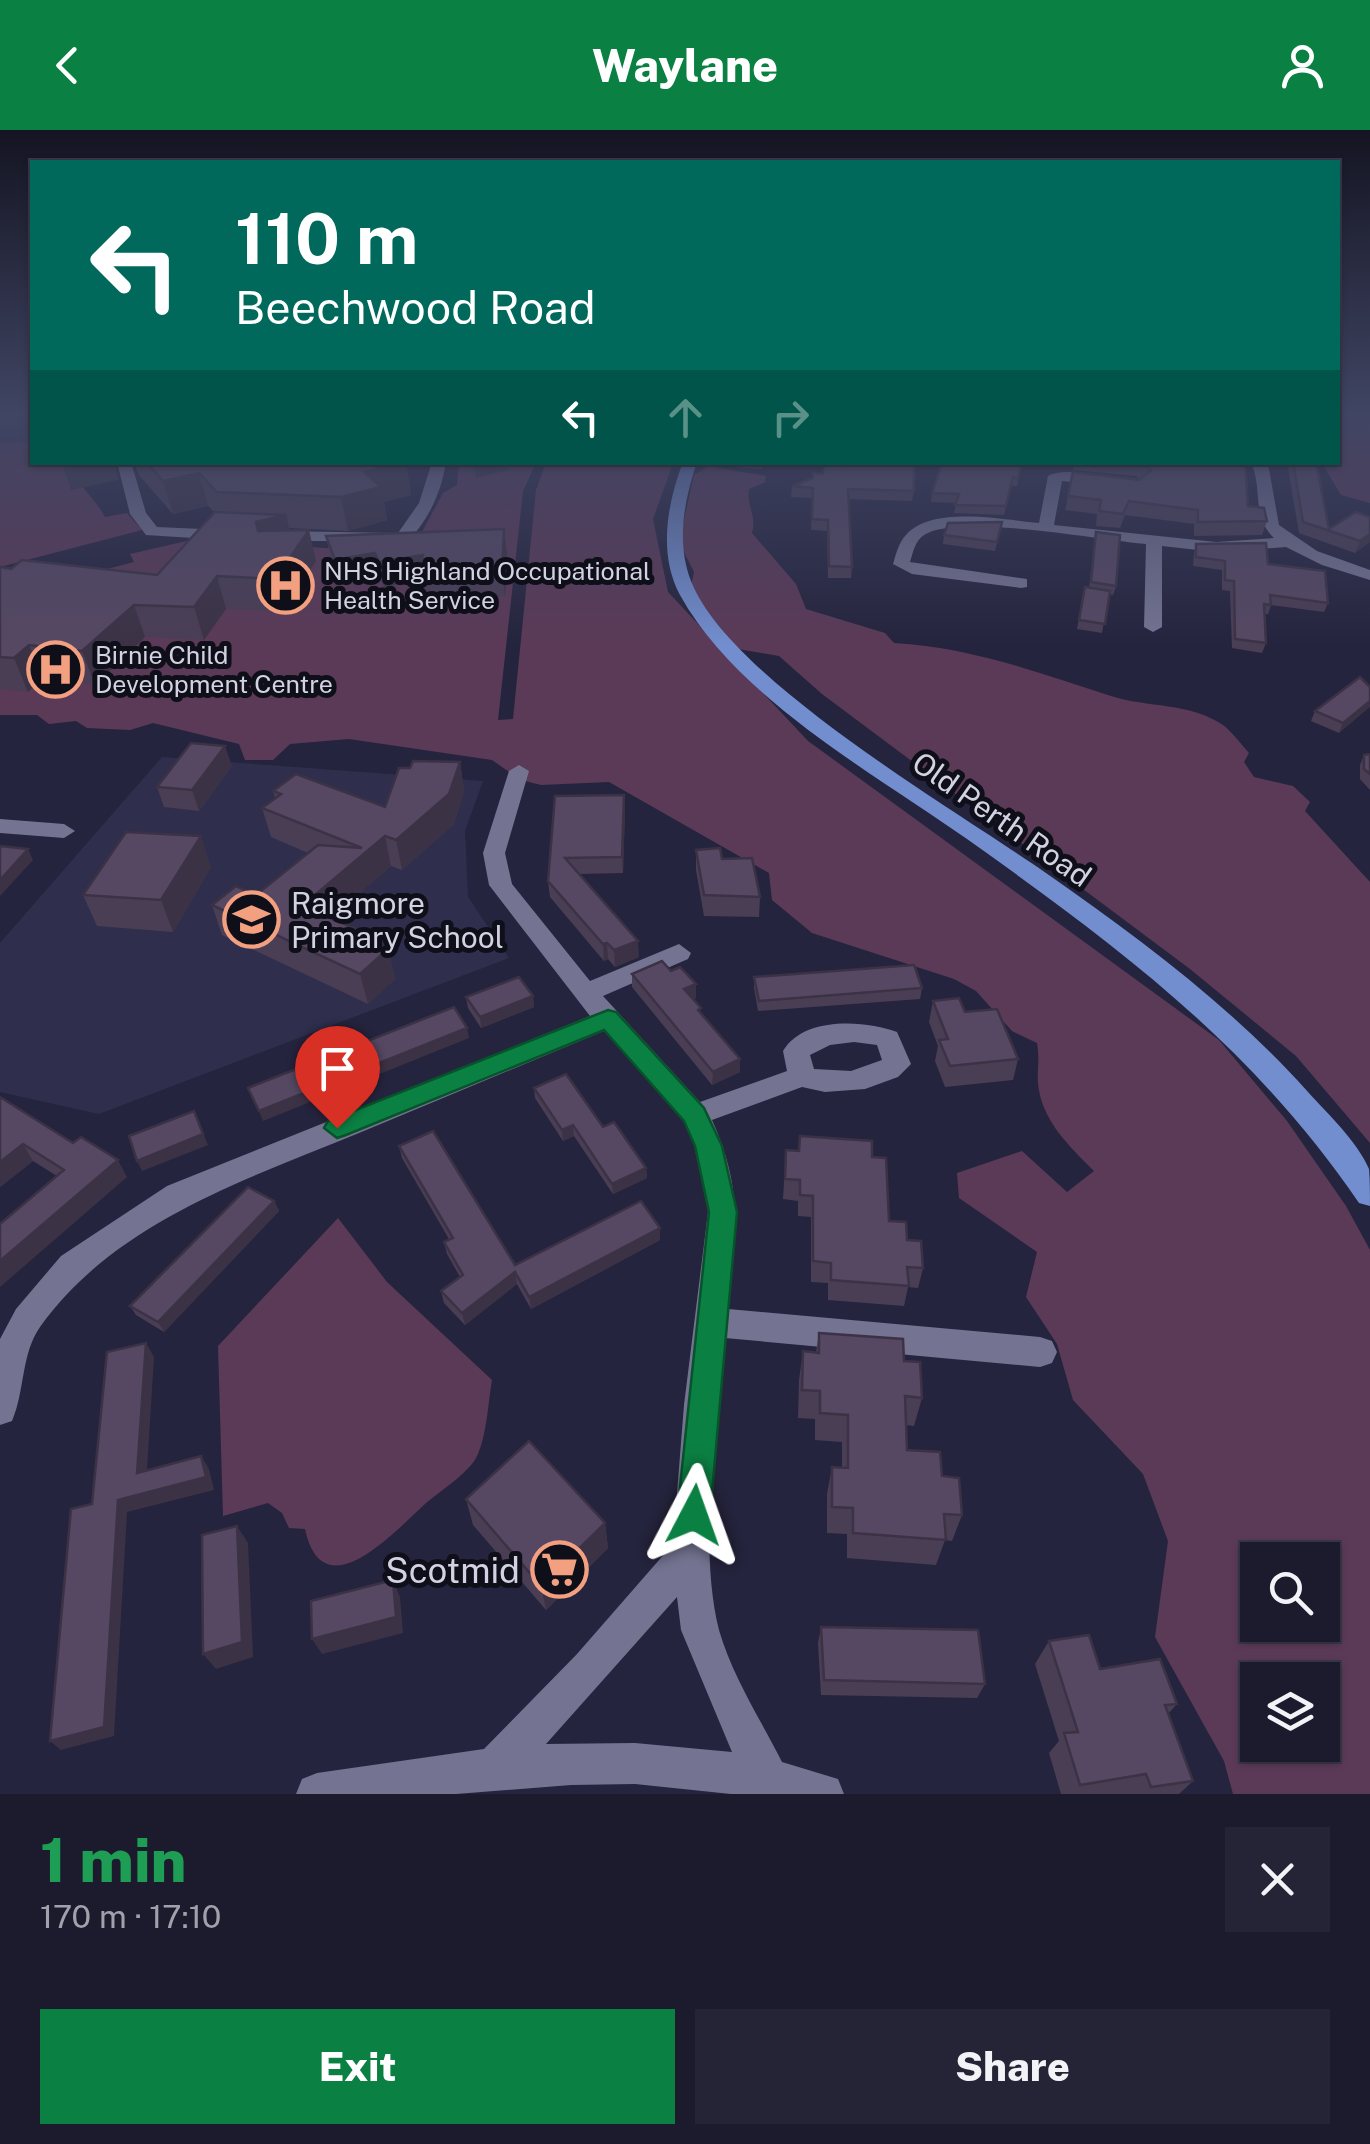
<!DOCTYPE html>
<meta charset="utf-8">
<style>
body{margin:0;font-family:"Public Sans",sans-serif;background:#252436;color:#f1f3f6;height:100vh;display:flex;flex-direction:column;font-size:38px;white-space:nowrap}
*{box-sizing:border-box;margin:0}
p{font-size:32px;color:#a0a1aa}
.icon{flex:none;width:55px;height:55px;fill:none;stroke:currentColor;stroke-width:2;stroke-linecap:round;stroke-linejoin:round}
.map{position:relative;height:1664px;overflow:hidden}
.panel{display:flex;flex-direction:column;background:#1c1b2e;flex:1}
.panel>*{flex:none}
.banner{position:absolute;left:30px;top:30px;width:1310px;height:305px;border-radius:0px;box-shadow:0 2px 8px #0004,0 0 0 2px #3a394a;background:#00695c;color:#fff;overflow:hidden}
.controls{position:absolute;left:1240px;top:1412px;display:grid;gap:20px}
.controls a{display:grid;place-items:center;width:100px;height:100px;border-radius:0px;background:#1c1b2e;box-shadow:0 2px 8px #0004,0 0 0 2px #3a394a;font-size:50px}
.pin{position:absolute;display:grid;place-items:center;width:85px;height:85px;color:#fff;margin:-102px -42px;border-radius:50% 50% 50% 0;rotate:-45deg;box-shadow:0 0 10px #0007}
.pin .icon{rotate:45deg}
.me{position:absolute;width:110px;margin:-55px;rotate:4deg;stroke-linejoin:round;filter:drop-shadow(0 0 8px #0008)}
.turn{display:flex;align-items:center;gap:35px;height:210px;padding:0 40px;font-size:45px}
.turn .icon{width:130px;height:130px;stroke-width:2.5}
.turn b{display:block;font-size:70px;line-height:85px}
.lanes{display:flex;align-items:center;height:95px;padding:0 40px;background:#0003;justify-content:center;gap:50px;direction:ltr}
.lanes .off{opacity:.35}
.round{display:grid;place-items:center;flex:none;width:105px;height:105px;border-radius:0px;background:#252436}
.overview{display:flex;align-items:center;justify-content:space-between;height:170px;padding:0 40px}
h1{font-size:60px;font-weight:800;line-height:75px;color:#1e9e55}
.button{display:flex;gap:20px;margin-top:auto;padding:20px 40px}
.button a{flex:1;height:115px;border-radius:0px;background:#0b8043;color:#fff;font-size:40px;font-weight:800;line-height:115px;text-align:center}
.button a+a{background:#252436;color:#f1f3f6}
header{display:flex;justify-content:space-between;align-items:center;height:130px;padding:0 40px;background:#0b8043;color:#fff;font-size:45px;font-weight:800}
.map>svg:first-child{display:block}
.built{fill:#2f2e4d}
.green{fill:#5b3a57;fill-rule:evenodd}
.lines{fill:none;stroke-linecap:round;stroke-linejoin:round}
.minor{fill:#747492;fill-rule:evenodd}
.major{fill:#728ece;fill-rule:evenodd}
.wall{fill:#4a3e55}
.shaded-wall{fill:#3c3245}
.building{fill:#564863;stroke:#3c3245;stroke-width:2.5}
.route{fill:#0b8043;stroke:#07532c;stroke-width:2.5}
.labels{text-anchor:middle;dominant-baseline:central;stroke-width:10;stroke-linejoin:round;paint-order:stroke}
.far-poi-label{font-size:25px;fill:#d2d2e3;stroke:#0f0f1a;text-anchor:start}
.street-label{font-size:30px;fill:#d2d2e3;stroke:#0f0f1a}
.poi-label{font-size:30px;fill:#d2d2e3;stroke:#0f0f1a;text-anchor:start}
.near-poi-label{font-size:35px;fill:#d2d2e3;stroke:#0f0f1a;text-anchor:end}
</style>
<header><svg class="icon" aria-label="back" viewBox="0 0 24 24"><path d="M15 5l-7 7 7 7"/></svg>Waylane<svg class="icon" aria-label="person" viewBox="0 0 24 24"><circle cx="12" cy="8" r="4"/><path d="M4 21q1-7 8-7t8 7"/></svg></header>
<div class="map">
<svg width="1370" height="1664" viewBox="0 0 1370 1664">
<rect width="100%" height="100%" fill="#25243e"/>
<g class="built">
<path d="M0 283H32L31 312H20L0 321Z"/>
<path d="M162 627 483 651 465 701 468 767 509 828 99 984 0 962V813Z"/>
</g>
<g class="green">
<path d="M1338 283H1370V373L1341 365 1322 333 1338 332Z"/>
<path d="M0 312H32V332L71 333C77 357 93 365 105 387L127 383 142 400 0 437Z"/>
<path d="M459 333H536L523 361 498 590 513 589 536 360 546 333H673L653 389 668 462 808 611 1219 910 1287 991 1346 1076 1370 1120V1664H1233L1224 1631 1155 1507 1168 1411 1143 1344 1073 1270 1057 1214 1026 1167 1037 1122 959 1068 957 1043 1022 1021 1067 1062 1094 1041C1070 1017 1041 990 1038 953 1037 939 1040 930 1037 913L1012 901 976 861 954 849 812 803 772 770 769 743 609 652 541 655 521 650 492 630 349 609 290 614 273 630H245L239 614 153 593 130 600 87 598 76 591 49 594 37 585H0V467L134 432 130 424 195 409 410 424 443 363 457 355ZM1258 1430H1322V1495H1258ZM1258 1550H1322V1615H1258Z"/>
<path d="M708 336 766 346 765 352 749 359C746 375 757 385 752 403L796 454 806 479 885 503 894 513C970 517 1039 543 1111 566 1148 578 1189 572 1223 595 1232 602 1241 614 1249 623L1244 632 1254 647 1293 656 1310 672 1305 681 1370 752V1013L1296 926 1190 839 822 564 779 526 738 519 690 461 694 442 679 412 694 345Z"/>
<path d="M338 1088 387 1152 492 1250C488 1273 487 1305 477 1326 469 1343 440 1361 425 1374 395 1401 323 1482 305 1399L289 1398 282 1383 268 1373 223 1386 218 1216Z"/>
</g>
<g class="lines">
<g class="minor">
<path d="M117 332H131L146 383 157 397 225 400 233 405 225 410 146 405 130 384Z"/>
<path d="M432 332H446C441 363 429 389 408 411H280L272 406 280 401 398 403 419 373Z"/>
<path d="M796 332H810V333L803 337Z"/>
<path d="M1251 332H1266L1269 339 1279 395 1317 421 1370 440V450L1322 435 1286 417 1216 422 1162 416V497L1153 502 1144 497 1146 414C1101 410 957 383 924 405 915 411 913 422 910 432L1027 449V457L1021 458 912 444 893 434C896 424 899 412 906 405 932 375 1004 390 1039 393L1048 346C1061 338 1096 343 1109 351L1102 355 1062 351 1054 395 1216 412 1274 408C1251 386 1263 359 1251 332Z"/>
<path d="M519 635 529 641 505 723 512 754 590 851 679 814 691 823 688 829 603 866 700 972 787 941 783 921C803 886 866 890 897 902L911 934 898 947 865 959 825 962 802 957 712 990C744 1061 736 1105 728 1179L1040 1207 1052 1211 1057 1222 1052 1233 1040 1237 725 1208C716 1294 698 1417 719 1500 732 1546 761 1590 782 1632L838 1649 844 1664H731L635 1654 571 1655 456 1664H296L302 1649 317 1643 484 1619 577 1524 673 1414 684 1275 708 1082 695 1016 684 991 604 901C522 935 441 969 359 1003 245 1050 115 1092 40 1197 21 1224 25 1261 12 1291L0 1295V1209L16 1179 61 1126 167 1056 590 886 489 755 483 723 509 641ZM854 912 877 915 882 930 851 941 814 939 810 925 830 915ZM677 1467 681 1500 732 1622 635 1613 546 1614Z"/>
<path d="M0 689 64 694 75 701 64 708 0 703Z"/>
</g>
<path class="major" d="M683 332H697C684 370 676 413 691 451 729 549 956 680 1046 743 1139 808 1232 877 1308 962 1328 984 1357 1011 1369 1039 1370 1049 1370 1065 1370 1076L1359 1073C1252 916 1120 818 967 709 873 643 737 568 680 465 658 424 667 374 683 332Z"/>
</g>
<g class="wall">
<path d="M134 332H406L411 365 384 372 387 390 348 401 289 398 316 431 283 481 226 479 204 510 145 507 95 555 43 548 28 562 0 559V437L157 445 214 382 208 376 173 384 139 345Z"/>
<path d="M454 332H507L508 340 476 348Z"/>
<path d="M733 332H763L762 339 733 337Z"/>
<path d="M1022 332 1017 356H1011L1004 385 954 383 956 373 931 372 932 363Z"/>
<path d="M1075 332H1245L1248 376 1267 391 1262 405 1194 406V394L1125 385 1120 398 1096 396 1097 384 1065 380 1073 342 1140 349 1136 346 1073 340Z"/>
<path d="M1287 332H1316L1329 399 1370 387V412L1355 423 1299 403Z"/>
<path d="M846 336 914 361 912 371 849 369 852 437 851 448H828L827 401 811 400 812 368 791 367 792 356Z"/>
<path d="M1002 392 995 421 943 414 944 405Z"/>
<path d="M1096 402 1116 456 1113 465 1109 464 1102 503 1077 499 1085 457 1089 458Z"/>
<path d="M326 406 507 423 505 466 424 470 420 450 384 457 380 448 340 454 331 430Z"/>
<path d="M1196 414 1268 434 1328 473 1324 482 1271 475 1268 484H1264L1266 513 1262 523 1232 518 1230 461 1222 460V440L1193 436 1194 423Z"/>
<path d="M1370 557 1339 603 1311 591 1315 581Z"/>
<path d="M1370 624V660L1360 649V635L1364 625Z"/>
<path d="M460 632 464 661 454 694 402 740 391 736 330 788 369 810 388 819 395 849 368 874 222 805 212 775 256 765 308 723 271 707 262 678 275 668 273 661 385 677 410 638Z"/>
<path d="M232 636 199 681 164 677 157 657Z"/>
<path d="M555 666 625 680 623 743 579 744 639 827 615 837 608 829 604 831 550 767 548 751Z"/>
<path d="M696 720 760 767 759 787 704 786 696 740Z"/>
<path d="M211 737 173 802 97 796 83 765Z"/>
<path d="M632 844 696 868 693 869 701 884 740 929V942L712 955 632 857Z"/>
<path d="M754 847 922 858 920 869 758 881 754 858Z"/>
<path d="M533 866 534 877 481 898 468 878 466 867Z"/>
<path d="M933 871 965 882 1018 929 1013 950 945 957 935 931 938 916 929 892Z"/>
<path d="M534 958 646 1038 647 1048 613 1064 574 1006 563 1011 535 968Z"/>
<path d="M0 967 127 1047 57 1046 33 1031 0 1057Z"/>
<path d="M800 1006 872 1027 889 1091 907 1110 923 1138 918 1158 908 1157 904 1176 828 1170V1153L811 1152V1087L798 1086V1071L783 1069 786 1020 798 1021Z"/>
<path d="M399 1016 515 1135 660 1110 531 1179 517 1154 465 1195 444 1173 441 1161 460 1147 447 1124 444 1112 449 1109 402 1028Z"/>
<path d="M274 1071 279 1081 164 1202 136 1185 130 1176Z"/>
<path d="M819 1203 904 1231 922 1268 914 1296 906 1295 907 1320 942 1346 962 1385 952 1411 945 1410 936 1435 847 1428V1404L827 1403V1364L832 1337 842 1338V1312L815 1310V1289L798 1288 799 1250 803 1221 816 1222Z"/>
<path d="M466 1369 605 1393 608 1418 546 1480 473 1395Z"/>
<path d="M821 1497 985 1554 977 1568 821 1565 818 1513Z"/>
<path d="M1049 1511 1100 1539 1177 1574 1168 1584 1193 1651 1179 1664H1061L1049 1623 1059 1611 1035 1534Z"/>
</g>
<g class="shaded-wall">
<path d="M62 332H115L118 350 71 360Z"/>
<path d="M406 332 411 365 384 372 387 390 348 401 341 367 364 342Z"/>
<path d="M474 332H507L508 340 476 348Z"/>
<path d="M199 343 208 376 173 384 163 351Z"/>
<path d="M286 385 293 416 265 433 256 392Z"/>
<path d="M504 399 507 423 505 466 502 442Z"/>
<path d="M309 400 316 431 283 481 275 449Z"/>
<path d="M1370 404V412L1355 423 1360 411Z"/>
<path d="M375 423 380 448 340 454 335 430Z"/>
<path d="M423 425 420 450 384 457 379 432Z"/>
<path d="M217 446 226 479 204 510 194 477Z"/>
<path d="M134 475 145 507 95 555 82 521Z"/>
<path d="M29 515 43 548 28 562 14 528Z"/>
<path d="M1370 571V577L1339 603 1343 593Z"/>
<path d="M225 616 232 636 199 681 192 660Z"/>
<path d="M460 632 464 661 454 694 402 740 396 710Z"/>
<path d="M624 665 625 680 623 743 622 727Z"/>
<path d="M201 706 211 737 173 802 161 770Z"/>
<path d="M385 706 391 736 310 806 302 776Z"/>
<path d="M28 719 33 730 0 766V750Z"/>
<path d="M368 804 374 831 388 819 395 849 368 874 360 844 364 808Z"/>
<path d="M638 811 639 827 615 837 614 820Z"/>
<path d="M607 813 608 829 604 831 603 814Z"/>
<path d="M696 854V868L684 873V859Z"/>
<path d="M533 866 534 877 481 898 480 887Z"/>
<path d="M467 898 469 908 263 991 259 981Z"/>
<path d="M740 929V942L712 955 713 942Z"/>
<path d="M194 981 208 1015 142 1041 137 1031Z"/>
<path d="M573 995 574 1006 563 1011 562 1000Z"/>
<path d="M23 1014 33 1031 0 1057V1032Z"/>
<path d="M118 1030 127 1047 0 1157V1131Z"/>
<path d="M646 1038 647 1048 613 1064 612 1054Z"/>
<path d="M274 1071 279 1081 164 1202 158 1192Z"/>
<path d="M660 1098V1110L531 1179 529 1167Z"/>
<path d="M515 1142 517 1154 465 1195 462 1183Z"/>
<path d="M146 1213 154 1227 146 1355 137 1343Z"/>
<path d="M201 1326 209 1339 214 1360 127 1382 114 1606 61 1620 50 1611 118 1370Z"/>
<path d="M605 1393 608 1418 546 1480 541 1456Z"/>
<path d="M237 1396 248 1413 253 1527 216 1539 203 1524Z"/>
<path d="M393 1450 400 1467 403 1503 322 1524 312 1509Z"/>
</g>
<g class="building">
<path d="M146 332H405L364 342 381 357 341 367 217 362 199 343 163 351Z"/>
<path d="M824 332H846V336L856 332H914V361L848 359 852 437 829 436 828 390 812 389 813 358 792 356 813 348V343L823 344Z"/>
<path d="M942 332H1022L1018 348 1013 347 1006 376 955 375 959 364 932 363Z"/>
<path d="M1139 332H1245L1248 376 1264 378 1267 391 1198 392V380L1129 371 1123 384 1099 381 1101 370 1068 366 1073 342 1139 350 1151 340Z"/>
<path d="M1293 332H1316L1329 399 1356 382 1370 387V404L1360 411 1303 392Z"/>
<path d="M215 382 286 385 256 392 258 401 309 400 275 449 217 446 194 477 134 475 82 521 29 515 14 528 0 527V437L11 439 22 430 157 445Z"/>
<path d="M1002 392 997 412 944 405 948 393Z"/>
<path d="M504 399 502 442 420 446 423 425 379 432 375 423 335 430 326 406Z"/>
<path d="M1096 402 1120 405 1116 456 1091 452Z"/>
<path d="M1266 413 1268 434 1325 441 1328 473 1270 465 1271 475 1264 474 1266 513 1235 509 1234 451 1225 450V431L1196 427V414Z"/>
<path d="M1085 457 1110 461 1105 494 1079 490Z"/>
<path d="M1360 547 1370 557V571L1343 593 1315 581Z"/>
<path d="M191 613 225 616 192 660 157 657Z"/>
<path d="M1370 624V644L1364 639V625Z"/>
<path d="M413 631 460 632 449 664 396 710 385 706 302 776 368 804 364 808 388 819 360 844 212 775 236 756 256 765 318 715 362 718 262 678 281 664 273 661 296 644 385 677 399 638H410Z"/>
<path d="M624 665 622 727 565 728 638 811 614 820 607 813 603 814 548 751 555 666Z"/>
<path d="M126 702 201 706 161 770 83 765Z"/>
<path d="M0 716 28 719 0 750Z"/>
<path d="M720 718 722 729 752 728 760 767 704 765 696 720Z"/>
<path d="M662 831 671 841 680 837 696 854 684 859 701 878 698 880 740 929 713 942 632 844Z"/>
<path d="M914 835 922 858 759 871 754 847Z"/>
<path d="M519 847 533 866 480 887 466 867Z"/>
<path d="M959 868 965 882 997 879 1018 929 950 936 939 910 948 909 933 871Z"/>
<path d="M454 877 467 898 259 981 248 958Z"/>
<path d="M566 944 603 997 614 992 646 1038 612 1054 573 995 562 1000 534 958Z"/>
<path d="M0 967 73 1013 81 1007 118 1030 0 1131V1094L64 1040 23 1014 0 1032Z"/>
<path d="M194 981 203 1004 137 1031 129 1006Z"/>
<path d="M433 1001 515 1135 641 1071 660 1098 529 1167 515 1142 462 1183 441 1161 463 1145 444 1112 453 1108 399 1016Z"/>
<path d="M800 1006 872 1011V1027L886 1028 889 1091 906 1092 907 1110 921 1111 923 1138 907 1137 909 1156 831 1150V1133L813 1131V1066L800 1065V1050L785 1049 786 1020 799 1021Z"/>
<path d="M248 1057 274 1071 158 1192 130 1176Z"/>
<path d="M819 1203 903 1209 904 1231 920 1232 922 1268 905 1266 907 1320 940 1322 942 1346 959 1348 962 1385 944 1384 946 1410 853 1403V1378L832 1377V1337L848 1338V1285L820 1283V1261L802 1260 803 1221 819 1223Z"/>
<path d="M146 1213 137 1343 201 1326 206 1347 118 1370 104 1597 50 1611 71 1379 92 1374 107 1222Z"/>
<path d="M529 1311 605 1393 541 1456 466 1369Z"/>
<path d="M237 1396 242 1512 203 1524 202 1405Z"/>
<path d="M393 1450 396 1487 312 1509 311 1471Z"/>
<path d="M821 1497 978 1500 985 1554 824 1550Z"/>
<path d="M1089 1505 1100 1539 1160 1529 1177 1574 1165 1575 1193 1651 1151 1657 1146 1644 1080 1655 1064 1603 1078 1602 1049 1511Z"/>
</g>
<linearGradient id="sky" x2="0" y2="1"><stop stop-color="#141422"/><stop offset="0.55" stop-color="#404563"/><stop offset="1" stop-color="#404563" stop-opacity="0"/></linearGradient>
<rect width="1370" height="516" fill="url(#sky)"/>
<path class="route" d="M608 880 616 882 704 978 722 1016 737 1082 710 1385 705 1397 694 1402 682 1397 677 1385 709 1082 695 1016 684 991 604 900 346 1005 337 1008 324 998 328 991Z"/>
<defs>
<symbol id="hospital-ring" viewBox="-11 -11 22 22"><circle r="9.5" fill="#0f0f1a" stroke="#f3a081" stroke-width="1.5"/><path d="M-5-5h3v3.5h4V-5h3V5h-3V1.5h-4V5h-3Z" fill="#f3a081"/></symbol>
<symbol id="school-ring" viewBox="-11 -11 22 22"><circle r="9.5" fill="#0f0f1a" stroke="#f3a081" stroke-width="1.5"/><path d="M0-5L7-2L0 1L-7-2ZM-4 1L0 2.5L4 1V4Q0 6-4 4Z" fill="#f3a081"/></symbol>
<symbol id="supermarket-ring" viewBox="-11 -11 22 22"><circle r="9.5" fill="#0f0f1a" stroke="#f3a081" stroke-width="1.5"/><path d="M-6-5.5h2.5l.6 2H6L4.5 2H-2.5L-4.4-4H-6ZM-1.5 3.2a1.3 1.3 0 1 0 .1 0ZM3 3.2a1.3 1.3 0 1 0 .1 0Z" fill="#f3a081"/></symbol>
</defs>
<g fill-rule="evenodd">
<use href="#hospital-ring" x="254" y="424" width="63" height="63"/>
<use href="#hospital-ring" x="24" y="508" width="63" height="63"/>
<use href="#school-ring" x="220" y="758" width="63" height="63"/>
<use href="#supermarket-ring" x="528" y="1408" width="63" height="63"/>
</g>
<g class="labels">
<g class="far-poi-label">
<text x="324" y="441">NHS Highland Occupational<tspan x="324" dy="29">Health Service</tspan></text>
<text x="95" y="525">Birnie Child<tspan x="95" dy="29">Development Centre</tspan></text>
</g>
<g class="street-label">
<text transform="translate(1002 689) rotate(35)">Old Perth Road</text>
</g>
<g class="poi-label">
<text x="291" y="773">Raigmore<tspan x="291" dy="34">Primary School</tspan></text>
</g>
<g class="near-poi-label">
<text x="520" y="1440">Scotmid</text>
</g>
</g>
</svg>
<div class="controls">
<a><svg class="icon" aria-label="search" viewBox="0 0 24 24"><circle cx="10" cy="10" r="6"/><path d="M15 15l6 6"/></svg></a>
<a><svg class="icon" aria-label="layers" viewBox="0 0 24 24"><path d="M12 4l9 5-9 5-9-5zM3 14l9 5 9-5"/></svg></a>
</div>
<div class="pin" style="left:337px;top:998px;background:#d93025"><svg class="icon" aria-label="arrive" viewBox="0 0 24 24"><path d="M6 21V4h12l-3 4 3 4H6"/></svg></div>
<svg class="me" style="left:694px;top:1385px" viewBox="-20 -20 40 40"><path d="M0-17L14 15 0 8-14 15z" fill="#0b8043" stroke="#fff" stroke-width="4"/></svg>
<div class="banner">
<div class="turn"><svg class="icon" aria-label="left" viewBox="0 0 24 24"><path d="M17 20v-9H6M10 6l-5 5 5 5"/></svg><div><b>110 m</b>Beechwood Road</div></div>
<div class="lanes"><svg class="icon" aria-label="left" viewBox="0 0 24 24"><path d="M17 20v-9H6M10 6l-5 5 5 5"/></svg><svg class="icon off" aria-label="ahead" viewBox="0 0 24 24"><path d="M12 20V5M6 11l6-6 6 6"/></svg><svg class="icon off" aria-label="right" viewBox="0 0 24 24"><path d="M7 20v-9h11M14 6l5 5-5 5"/></svg></div>
</div>
</div>
<section class="panel">
<div class="overview"><div><h1>1 min</h1><p>170 m · 17:10</p></div><a class="round"><svg class="icon" aria-label="close" viewBox="0 0 24 24"><path d="M6 6l12 12M18 6L6 18"/></svg></a></div>
<div class="button"><a>Exit</a><a>Share</a></div>
</section>
